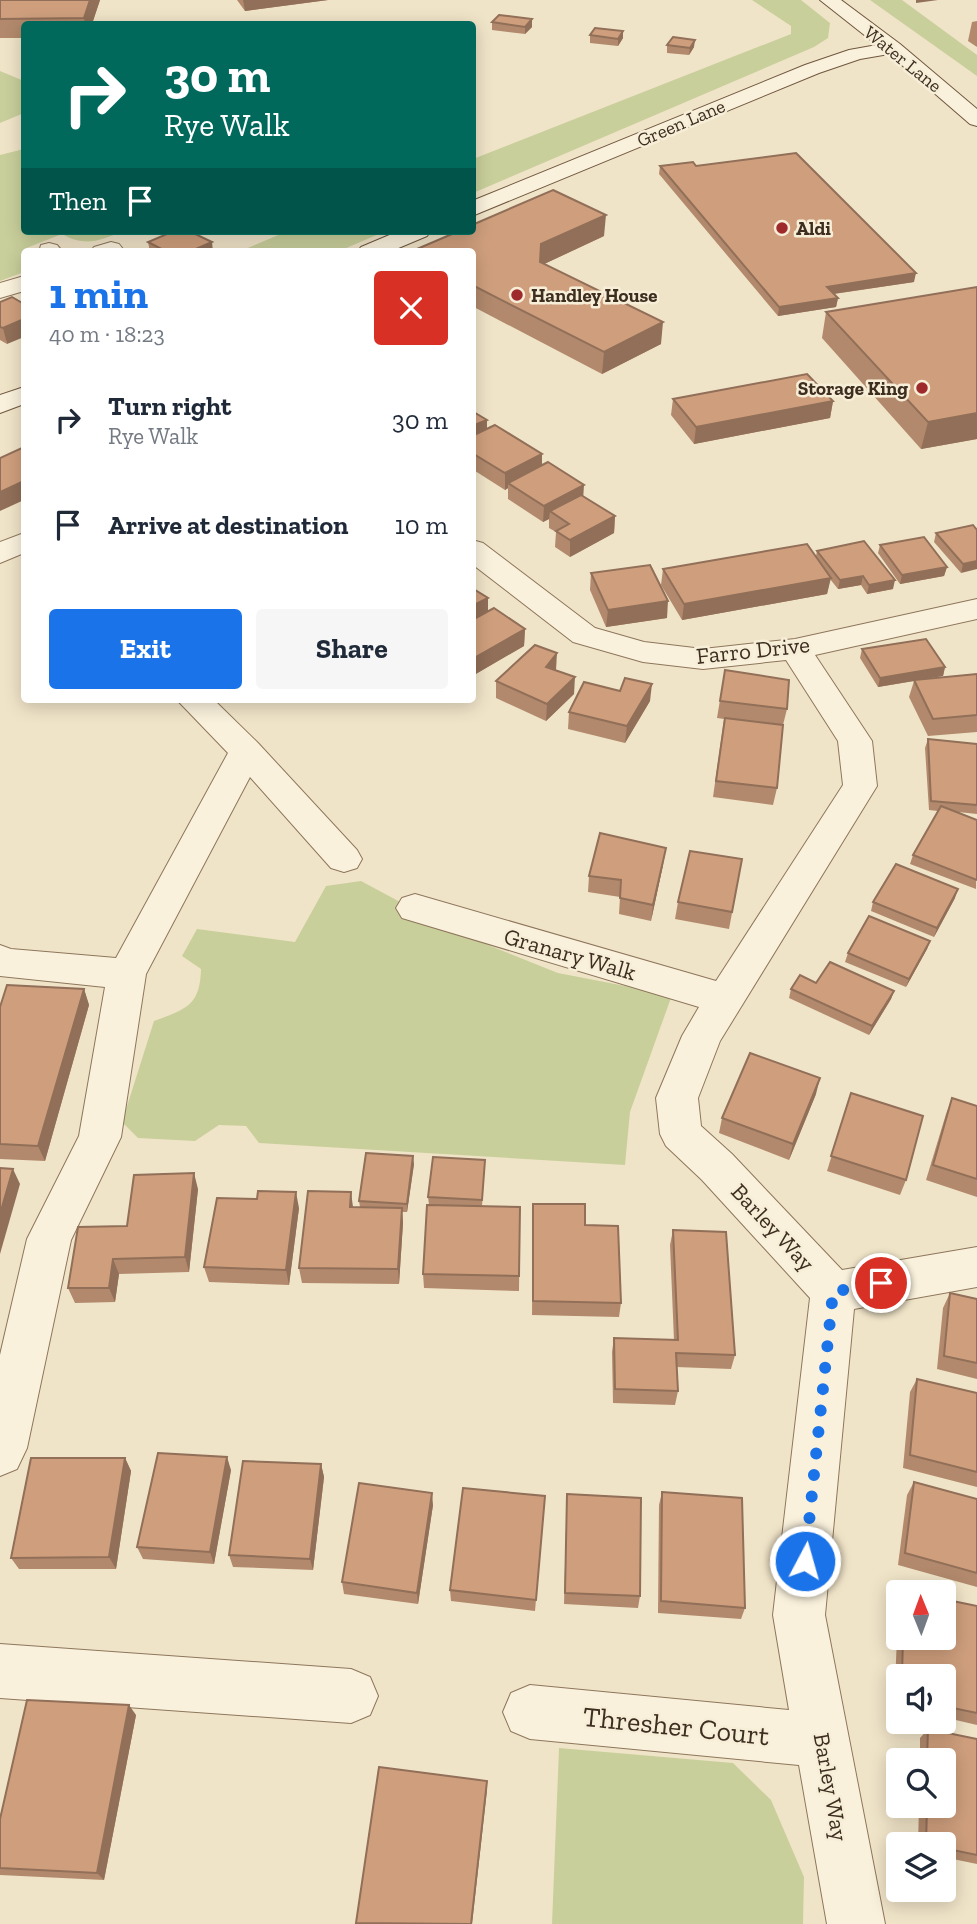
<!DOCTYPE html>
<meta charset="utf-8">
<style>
body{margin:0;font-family:"Zilla Slab",serif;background:#f6f6f7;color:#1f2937;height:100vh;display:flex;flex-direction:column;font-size:26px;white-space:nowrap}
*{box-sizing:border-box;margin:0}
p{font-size:23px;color:#747a83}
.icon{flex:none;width:38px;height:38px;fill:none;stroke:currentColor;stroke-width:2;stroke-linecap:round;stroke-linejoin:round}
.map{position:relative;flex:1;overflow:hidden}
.drawer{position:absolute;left:21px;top:248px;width:455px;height:455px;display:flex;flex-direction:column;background:#fff;border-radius:7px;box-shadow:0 4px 18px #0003}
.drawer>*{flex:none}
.guide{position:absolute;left:21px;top:21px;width:455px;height:214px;border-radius:7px;box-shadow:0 4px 18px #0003;background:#00695c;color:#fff;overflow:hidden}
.needle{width:46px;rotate:359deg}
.controls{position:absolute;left:886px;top:1580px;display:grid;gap:14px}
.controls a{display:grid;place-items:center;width:70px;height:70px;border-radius:7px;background:#fff;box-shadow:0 4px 18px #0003;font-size:35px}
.pin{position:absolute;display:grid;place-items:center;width:60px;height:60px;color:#fff;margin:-30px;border:4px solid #fff;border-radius:50%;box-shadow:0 2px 7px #0007}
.me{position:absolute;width:77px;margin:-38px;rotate:6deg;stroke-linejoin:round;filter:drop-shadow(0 0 5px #0008)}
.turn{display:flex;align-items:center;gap:24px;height:147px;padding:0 28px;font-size:32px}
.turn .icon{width:91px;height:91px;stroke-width:2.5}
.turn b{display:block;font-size:49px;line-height:60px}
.then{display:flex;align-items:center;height:66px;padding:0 28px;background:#0003;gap:14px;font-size:26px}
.round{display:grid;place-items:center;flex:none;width:74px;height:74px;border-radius:7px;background:#f6f6f7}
.summary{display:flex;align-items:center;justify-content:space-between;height:119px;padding:0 28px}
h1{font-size:42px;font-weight:800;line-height:52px;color:#1a73e8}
.cta{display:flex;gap:14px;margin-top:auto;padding:14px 28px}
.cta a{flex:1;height:80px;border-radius:7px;background:#1a73e8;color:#fff;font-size:28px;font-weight:800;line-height:80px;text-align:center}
.cta a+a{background:#f6f6f7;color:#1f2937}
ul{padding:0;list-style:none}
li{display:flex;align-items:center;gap:21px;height:105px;padding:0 28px}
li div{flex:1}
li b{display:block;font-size:26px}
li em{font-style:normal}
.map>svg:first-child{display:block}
.green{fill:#c9cf9b}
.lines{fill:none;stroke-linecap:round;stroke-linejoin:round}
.street-casing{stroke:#8d765c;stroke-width:2}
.secondary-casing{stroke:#6f573f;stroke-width:2}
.street{fill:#faf1dc;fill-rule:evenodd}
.secondary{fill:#faf1dc;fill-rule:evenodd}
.wall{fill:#b2896c}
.shaded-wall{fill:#916f58}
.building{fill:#cf9f7d;stroke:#916f58;stroke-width:2}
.route{stroke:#1a73e8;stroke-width:12;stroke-dasharray:0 21.6}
.poi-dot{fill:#9e2a2b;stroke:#f7eed8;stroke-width:2.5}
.labels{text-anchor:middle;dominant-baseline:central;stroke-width:5;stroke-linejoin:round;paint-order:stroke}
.far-street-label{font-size:19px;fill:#3d2e20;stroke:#f7eed8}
.far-poi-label{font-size:19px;font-weight:bold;fill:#3d2e20;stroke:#f7eed8;text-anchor:start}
.street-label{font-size:23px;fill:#3d2e20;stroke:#f7eed8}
.near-street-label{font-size:28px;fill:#3d2e20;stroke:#f7eed8}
</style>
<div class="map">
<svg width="977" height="1924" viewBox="0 0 977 1924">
<rect width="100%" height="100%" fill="#f0e4c8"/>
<g class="green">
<path d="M752 0H801L830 23 828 38 814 47 473 193V159L791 34V26Z"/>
<path d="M870 0H902L977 55V76Z"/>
<path d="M0 71 24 81V113L0 123Z"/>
<path d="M24 149V231H123C99 241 85 247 62 234L24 249 27 252H24V272L0 281V155Z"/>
<path d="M288 231H386L337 252H238Z"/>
<path d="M361 881 456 932 558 973 672 995 630 1112 625 1165 259 1143 246 1126 219 1125 195 1141 138 1138 122 1122 154 1021C186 1009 200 1006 201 969L182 956 197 929 295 942 326 886Z"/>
<path d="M559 1748 733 1763 771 1800 804 1877 803 1924H552Z"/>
</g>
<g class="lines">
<defs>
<g id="street">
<path d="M111 242 119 244 123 249 121 252H90L94 247Z"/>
<path d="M49 243 57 245 63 252H39L41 245Z"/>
<path d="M24 276V291L0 298V283Z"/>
<path d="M24 533V553L0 563V542Z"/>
<path d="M472 540 483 543 595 628 644 642 703 649 795 639 977 599V619L815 655 872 741 877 786 720 1041 698 1098 701 1126 732 1154 842 1270 977 1247V1287L854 1309 825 1615 885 1924H827L799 1765 530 1739 511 1731 503 1712 511 1693 530 1685 789 1710 773 1615 810 1298 702 1180 666 1146 660 1134 656 1098 682 1036 699 1007 402 918 396 908 402 898 415 894 716 981 843 785 838 741 786 660 703 669 643 662 573 642 472 564Z"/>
<path d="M177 700H214L258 743 357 850 362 859 357 868 344 872 331 868 250 777 146 974 121 1137 71 1240 27 1448 17 1469 0 1476V1355L27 1239 79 1136 105 987 0 976V945L11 949 116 958 228 753Z"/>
<path d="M0 1644 351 1669 370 1677 378 1696 370 1715 351 1723 0 1698Z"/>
</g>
<g id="secondary">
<path d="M820 0H841L900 44 977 109V126L970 124 889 54 860 59 819 73 472 216V201L805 65 849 50 877 45Z"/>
<path d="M399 231H431L427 236 389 252H357L361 247Z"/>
<path d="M24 387V404L0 413V395Z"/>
</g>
</defs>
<use href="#street" class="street-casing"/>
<use href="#secondary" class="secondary-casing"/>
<use href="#street" class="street"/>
<use href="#secondary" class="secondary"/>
</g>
<g class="wall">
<path d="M0 0H100L92 24H24V38H0Z"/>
<path d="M237 0H328L245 11Z"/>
<path d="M532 19V27L525 34 492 30V22Z"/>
<path d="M977 21V47L968 41 972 22Z"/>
<path d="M623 31V38L618 46 590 43V35Z"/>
<path d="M667 45 694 47 689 55 667 53Z"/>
<path d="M660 166H696L914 282 834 294 838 298 836 307 778 316 659 174Z"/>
<path d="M604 236 544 264 661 344 602 374 472 306V252Z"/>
<path d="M148 242 213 252H150Z"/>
<path d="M977 287V439L921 449 822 338 826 312Z"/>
<path d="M0 302 7 344 0 340Z"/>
<path d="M673 399 833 401 830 418 694 444 671 415Z"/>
<path d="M472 411 487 420V429L542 454V465L583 496 615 516 614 533 570 557 555 547 556 532 549 528V519L543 522 508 499V488L505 490 472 469Z"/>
<path d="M977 530 961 573 934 542 936 533Z"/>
<path d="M880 545 947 567 944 576 900 584 878 553Z"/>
<path d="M817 551 893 589 867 594 861 585 838 589 830 579 827 594 682 620 661 585 663 569 816 556Z"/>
<path d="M591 573 667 618 606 627 590 590Z"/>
<path d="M472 588 488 598V612L525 629 524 646 474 675 472 674Z"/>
<path d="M862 649 945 667 943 676 921 679 977 674V732L928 736 909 697 914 681 878 687 860 658Z"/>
<path d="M556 670 574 694 546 721 496 698V681Z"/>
<path d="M725 670 787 709 783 725 777 788 773 805 713 797 724 719 717 718Z"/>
<path d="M650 701 625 743 568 729 569 712Z"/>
<path d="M928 739 977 744V814L958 812 977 820 976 889 910 864 913 855 938 811 929 810 925 748Z"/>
<path d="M742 859 729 929 675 919 678 902Z"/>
<path d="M663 865 651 921 619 914 620 897 588 892 589 876Z"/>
<path d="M955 898 934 937 871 911 873 902Z"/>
<path d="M930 941 927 949 906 987 845 962 848 953Z"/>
<path d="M816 983 894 991 891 999 869 1035 789 998 791 989Z"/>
<path d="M84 989 89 1005 45 1161 0 1159V1007Z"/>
<path d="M851 1093 906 1180 900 1195 827 1171Z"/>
<path d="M816 1094 789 1160 719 1133 722 1118Z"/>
<path d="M952 1098 977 1106V1197L926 1180 946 1114Z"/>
<path d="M485 1160 482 1206 520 1207 519 1291 424 1288 423 1274 429 1205 428 1197Z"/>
<path d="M414 1164 407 1212H402L403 1223 399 1284 302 1283 299 1268 353 1207H360L359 1201Z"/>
<path d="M198 1189 189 1272 119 1274 115 1302 75 1303 68 1288 127 1226Z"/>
<path d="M533 1204 585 1225 621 1303 619 1317 532 1315Z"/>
<path d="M299 1208 289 1285 209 1282 204 1267Z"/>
<path d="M673 1230 735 1355 731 1369 676 1367 678 1391 675 1405 613 1403 612 1352 614 1338 674 1340 670 1245Z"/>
<path d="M950 1293 977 1299V1379L937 1369 943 1308Z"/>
<path d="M917 1379 977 1393V1487L903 1468 910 1392Z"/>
<path d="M125 1458 131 1471 116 1569H19L11 1558Z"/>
<path d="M321 1464 324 1477 313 1570 233 1567 229 1555Z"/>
<path d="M231 1470 214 1564 143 1559 137 1547Z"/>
<path d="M914 1482 977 1499V1587L898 1565 907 1495Z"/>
<path d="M662 1492 745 1608 741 1619 658 1613 659 1505Z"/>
<path d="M567 1494 640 1596 638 1608 564 1604Z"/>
<path d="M545 1496 535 1611 451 1601 450 1590Z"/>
<path d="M433 1505 418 1604 344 1594 342 1582Z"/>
<path d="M977 1606V1725L943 1717V1676H898V1707L894 1706 898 1615V1638H943Z"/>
<path d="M136 1715 104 1880 0 1875V1819Z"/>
<path d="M928 1729 977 1739V1864L943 1857V1844H918L919 1806H943V1760H920V1738Z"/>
</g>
<g class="shaded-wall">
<path d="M90 0H100L92 24H85L84 18Z"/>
<path d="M243 0H328L245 11Z"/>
<path d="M916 0H938L916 3Z"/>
<path d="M532 19V27L525 34V27Z"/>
<path d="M623 31V38L618 46V39Z"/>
<path d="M695 40 694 47 689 55 690 48Z"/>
<path d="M606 215 604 236 540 266 541 244Z"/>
<path d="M212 242 213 252H189Z"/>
<path d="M916 273 914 282 825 295 827 287Z"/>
<path d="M838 298 836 307 778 316 779 307Z"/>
<path d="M24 319V337L7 344 3 328Z"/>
<path d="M663 322 661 344 602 374 604 352Z"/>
<path d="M833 401 830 418 694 444 696 427Z"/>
<path d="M977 413V439L921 449 928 422Z"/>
<path d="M487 420V436L472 443V426Z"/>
<path d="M542 454V470L508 483V488L505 490V473Z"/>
<path d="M24 481V500L0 511V492Z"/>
<path d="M584 485 583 501 550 511 549 519 543 522 544 506Z"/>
<path d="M615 516 614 533 570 557V540Z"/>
<path d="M977 561V569L961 573 963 564Z"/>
<path d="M947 567 944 576 900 584 902 575Z"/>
<path d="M863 576 861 585 838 589 840 580Z"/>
<path d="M831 578 827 594 682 620 684 604Z"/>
<path d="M895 580 893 589 867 594 869 585Z"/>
<path d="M488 598V615L472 623V606Z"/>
<path d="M668 601 667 618 606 627 608 610Z"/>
<path d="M525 629 524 646 474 675V658Z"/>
<path d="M557 653 556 670 545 684 546 667Z"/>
<path d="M945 667 943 676 878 687 880 678Z"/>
<path d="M575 677 574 694 546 721 547 704Z"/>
<path d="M652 684 650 701 625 743 627 726Z"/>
<path d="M666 848 663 865 651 921 653 905Z"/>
<path d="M958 889 955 898 934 937 937 928Z"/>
<path d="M930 941 927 949 906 987 909 979Z"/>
<path d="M84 989 89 1005 45 1161 38 1146Z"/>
<path d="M894 991 891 999 869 1035 872 1026Z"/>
<path d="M820 1078 816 1094 789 1160 793 1144Z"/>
<path d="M413 1156 414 1164 407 1212V1204Z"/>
<path d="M13 1169 20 1184 0 1254V1214Z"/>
<path d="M194 1173 198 1189 189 1272 185 1257Z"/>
<path d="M296 1192 299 1208 289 1285 286 1270Z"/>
<path d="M351 1192 353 1207H350Z"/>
<path d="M402 1208 403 1223 399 1284 398 1269Z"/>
<path d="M113 1259 119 1274 115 1302 109 1288Z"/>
<path d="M227 1457 231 1470 214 1564 210 1552Z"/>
<path d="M125 1458 131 1471 116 1569 109 1557Z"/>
<path d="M321 1464 324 1477 313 1570 310 1559Z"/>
<path d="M432 1493 433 1505 418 1604 417 1593Z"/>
<path d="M129 1705 136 1715 104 1880 97 1873Z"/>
<path d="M487 1781V1790L472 1924H471Z"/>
</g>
<g class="building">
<path d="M0 0H90L84 18 0 19Z"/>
<path d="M499 15 532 19 525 27 492 22Z"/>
<path d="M595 28 623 31 618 39 590 35Z"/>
<path d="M673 37 695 40 690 48 667 45Z"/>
<path d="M796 153 916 273 827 287 838 298 779 307 660 166 693 162 696 166Z"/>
<path d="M553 190 606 215 541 244 540 262 663 322 604 352 472 285V252H410L459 231H472V225Z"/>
<path d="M174 231H189L212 242 189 252H167L148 242Z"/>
<path d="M977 287V413L928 422 826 312Z"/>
<path d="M12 297 24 304V319L3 328 0 327V302Z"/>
<path d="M807 374 833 401 696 427 673 399Z"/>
<path d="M472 411 487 420 472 426Z"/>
<path d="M495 425 542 454 505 473 472 453V436Z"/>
<path d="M24 447V481L0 492V458Z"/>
<path d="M548 462 584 485 544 506 508 483Z"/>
<path d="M581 495 615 516 570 540 556 531 569 524 550 511Z"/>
<path d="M973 525 977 530V561L963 564 936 533Z"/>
<path d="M924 537 947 567 902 575 880 545Z"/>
<path d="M864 541 895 580 869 585 863 576 840 580 817 551Z"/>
<path d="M807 544 831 578 684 604 663 569Z"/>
<path d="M650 565 668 601 608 610 591 573Z"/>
<path d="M472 588 488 598 472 606Z"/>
<path d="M494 608 525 629 474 658 472 657V620Z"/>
<path d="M926 639 945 667 880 678 862 649Z"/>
<path d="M535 645 557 653 546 667 575 677 547 704 496 681Z"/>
<path d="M725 670 789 680 787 709 720 701Z"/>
<path d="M977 674V715L933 719 914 680Z"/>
<path d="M625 678 652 684 627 726 569 712 584 682 620 691Z"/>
<path d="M725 718 783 725 777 788 716 781Z"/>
<path d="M928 739 977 744V805L931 801Z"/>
<path d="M941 806 977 820V880L913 855Z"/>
<path d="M600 833 666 848 653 905 620 898 621 880 589 876Z"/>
<path d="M690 851 742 859 732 912 678 902Z"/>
<path d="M896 864 958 889 937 928 873 902Z"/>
<path d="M869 916 930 941 909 979 848 953Z"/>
<path d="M830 962 894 991 872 1026 791 989 800 975 816 983Z"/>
<path d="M7 985 84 989 38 1146 0 1144V1007Z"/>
<path d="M750 1053 820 1078 793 1144 722 1118Z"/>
<path d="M851 1093 923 1116 906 1180 831 1156Z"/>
<path d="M952 1098 977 1106V1179L933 1165Z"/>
<path d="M366 1153 413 1156 407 1204 359 1201Z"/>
<path d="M433 1157 485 1160 482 1200 428 1197Z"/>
<path d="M0 1168 13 1169 0 1214Z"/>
<path d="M194 1173 185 1257 113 1259 109 1288H68L78 1227 127 1226 134 1175Z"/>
<path d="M258 1191 296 1192 286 1270 204 1267 217 1198 257 1199Z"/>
<path d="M308 1191 351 1192 350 1207 402 1208 398 1269 299 1268Z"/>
<path d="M533 1204H585V1225L618 1226 621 1303 533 1301Z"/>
<path d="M427 1205 520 1207 519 1276 423 1274Z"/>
<path d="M673 1230 726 1232 735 1355 676 1353 678 1391 615 1389 614 1338 678 1340Z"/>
<path d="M950 1293 977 1299V1363L944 1356Z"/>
<path d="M917 1379 977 1393V1472L910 1455Z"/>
<path d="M158 1453 227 1457 210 1552 137 1547Z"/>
<path d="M31 1458H125L109 1557 11 1558Z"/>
<path d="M243 1461 321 1464 310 1559 229 1555Z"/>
<path d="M914 1482 977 1499V1573L905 1553Z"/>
<path d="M359 1483 432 1493 417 1593 342 1582Z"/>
<path d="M463 1488 545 1496 536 1600 450 1590Z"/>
<path d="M662 1492 742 1498 745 1608 661 1601Z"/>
<path d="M567 1494 641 1498 640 1596 565 1593Z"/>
<path d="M943 1599 977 1606V1713L943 1706V1676H902L903 1638H943Z"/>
<path d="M27 1700 129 1705 97 1873 0 1868V1819Z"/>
<path d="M928 1729 977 1739V1855L943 1848V1844H926L927 1806H943V1760H927Z"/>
<path d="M379 1767 487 1781 471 1924 356 1923Z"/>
</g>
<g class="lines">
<path class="route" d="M805 1561 833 1292 881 1283"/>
</g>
<g class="poi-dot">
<circle cx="782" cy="228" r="7"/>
<circle cx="517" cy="295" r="7"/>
<circle cx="922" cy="388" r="7"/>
</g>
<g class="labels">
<g class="far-street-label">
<text transform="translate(903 59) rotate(39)">Water Lane</text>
<text transform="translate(681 123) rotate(-23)">Green Lane</text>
</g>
<g class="far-poi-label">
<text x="796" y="228">Aldi</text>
<text x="531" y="295">Handley House</text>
<text x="908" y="388" text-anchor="end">Storage King</text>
</g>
<g class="street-label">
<text transform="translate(753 650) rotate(-6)">Farro Drive</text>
<text transform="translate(570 954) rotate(16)">Granary Walk</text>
<text transform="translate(773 1227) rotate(47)">Barley Way</text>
<text transform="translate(831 1787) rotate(80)">Barley Way</text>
</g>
<g class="near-street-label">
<text transform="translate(676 1726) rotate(6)">Thresher Court</text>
</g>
</g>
</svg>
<div class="controls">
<a><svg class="needle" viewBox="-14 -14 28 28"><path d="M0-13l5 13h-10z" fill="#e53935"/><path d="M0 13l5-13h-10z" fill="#747a83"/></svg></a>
<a><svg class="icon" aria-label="sound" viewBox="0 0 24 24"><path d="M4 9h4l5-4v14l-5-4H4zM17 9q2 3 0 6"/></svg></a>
<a><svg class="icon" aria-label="search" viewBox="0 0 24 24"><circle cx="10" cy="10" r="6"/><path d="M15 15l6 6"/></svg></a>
<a><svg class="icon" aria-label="layers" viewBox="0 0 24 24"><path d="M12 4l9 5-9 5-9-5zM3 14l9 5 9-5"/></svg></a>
</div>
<div class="pin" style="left:881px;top:1283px;background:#d93025"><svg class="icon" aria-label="arrive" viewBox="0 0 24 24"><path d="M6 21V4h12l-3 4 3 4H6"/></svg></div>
<svg class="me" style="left:805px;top:1561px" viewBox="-20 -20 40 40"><circle r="17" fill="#1a73e8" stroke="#fff" stroke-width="3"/><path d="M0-11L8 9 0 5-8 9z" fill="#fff"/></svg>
<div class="guide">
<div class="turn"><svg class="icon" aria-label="right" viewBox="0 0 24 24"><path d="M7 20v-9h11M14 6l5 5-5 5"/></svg><div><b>30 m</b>Rye Walk</div></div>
<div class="then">Then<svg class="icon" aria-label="arrive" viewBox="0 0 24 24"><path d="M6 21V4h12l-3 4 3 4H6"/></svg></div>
</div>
<section class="drawer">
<div class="summary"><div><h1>1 min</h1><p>40 m · 18:23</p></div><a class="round" style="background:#d93025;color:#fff"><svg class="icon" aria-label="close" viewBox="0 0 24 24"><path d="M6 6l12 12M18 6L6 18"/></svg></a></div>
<ul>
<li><svg class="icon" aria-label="right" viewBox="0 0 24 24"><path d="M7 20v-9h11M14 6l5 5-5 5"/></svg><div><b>Turn right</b><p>Rye Walk</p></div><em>30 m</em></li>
<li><svg class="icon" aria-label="arrive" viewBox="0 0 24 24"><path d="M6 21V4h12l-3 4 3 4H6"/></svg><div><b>Arrive at destination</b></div><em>10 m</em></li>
</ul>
<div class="cta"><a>Exit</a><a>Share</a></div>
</section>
</div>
